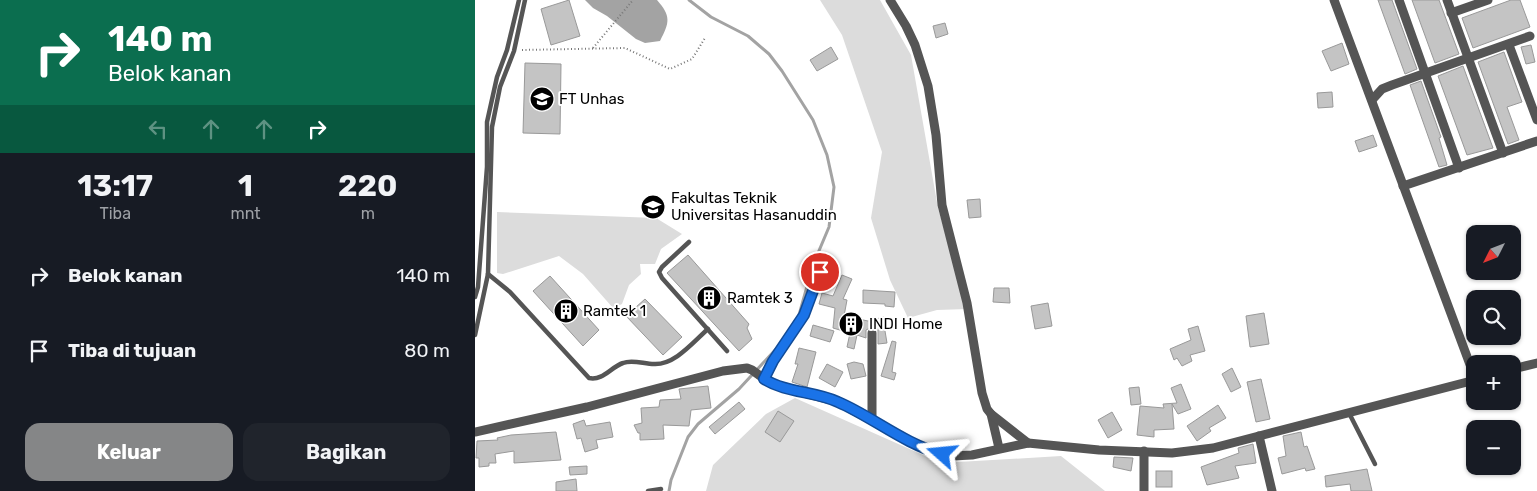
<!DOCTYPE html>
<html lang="id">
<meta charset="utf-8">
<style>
body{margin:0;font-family:Rubik,sans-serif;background:#20242c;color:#f1f3f6;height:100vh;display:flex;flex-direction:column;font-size:19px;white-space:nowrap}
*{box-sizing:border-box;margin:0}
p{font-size:16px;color:#9ea1a6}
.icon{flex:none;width:28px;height:28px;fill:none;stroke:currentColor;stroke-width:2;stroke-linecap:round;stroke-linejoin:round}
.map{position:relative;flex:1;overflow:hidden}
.drawer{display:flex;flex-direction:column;background:#171b24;width:475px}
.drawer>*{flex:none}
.guide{background:#0b6e4f;color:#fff;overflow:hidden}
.needle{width:32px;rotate:228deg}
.fabs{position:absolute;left:991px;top:225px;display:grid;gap:10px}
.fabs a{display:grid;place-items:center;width:55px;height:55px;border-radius:10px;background:#171b24;box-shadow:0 1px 4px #0004;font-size:25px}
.pin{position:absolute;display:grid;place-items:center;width:42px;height:42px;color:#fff;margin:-21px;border:2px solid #fff;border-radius:50%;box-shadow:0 1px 5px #0007}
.me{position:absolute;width:55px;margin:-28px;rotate:288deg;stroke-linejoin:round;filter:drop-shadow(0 0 4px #0008)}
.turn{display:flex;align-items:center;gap:18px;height:105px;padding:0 25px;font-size:22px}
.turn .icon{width:65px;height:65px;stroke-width:2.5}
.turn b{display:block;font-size:35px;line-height:42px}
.lanes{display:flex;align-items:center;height:48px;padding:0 25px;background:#0003;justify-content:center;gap:25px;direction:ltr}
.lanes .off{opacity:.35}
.eta{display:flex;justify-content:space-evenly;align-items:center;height:85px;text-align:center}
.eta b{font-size:30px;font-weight:700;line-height:35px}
.cta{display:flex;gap:10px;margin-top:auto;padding:10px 25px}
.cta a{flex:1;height:58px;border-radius:15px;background:#858687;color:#fff;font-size:20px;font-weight:700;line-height:58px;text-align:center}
.cta a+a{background:#20242c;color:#f1f3f6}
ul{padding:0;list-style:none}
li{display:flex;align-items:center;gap:15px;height:75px;padding:0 25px}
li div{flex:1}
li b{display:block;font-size:19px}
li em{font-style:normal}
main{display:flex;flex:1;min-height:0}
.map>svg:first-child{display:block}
.green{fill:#dcdcdc}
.water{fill:#a3a3a3}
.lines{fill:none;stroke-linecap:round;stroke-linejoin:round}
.stream{stroke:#a3a3a3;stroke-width:3}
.building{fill:#c4c4c4;stroke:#999}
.path{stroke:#777;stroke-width:2;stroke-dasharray:1 2.5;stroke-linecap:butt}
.lane{stroke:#555;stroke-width:4.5}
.street{stroke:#555;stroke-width:9}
.route-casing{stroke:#114b97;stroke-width:12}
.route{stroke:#1a73e8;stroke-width:9}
.labels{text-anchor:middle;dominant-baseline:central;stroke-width:4;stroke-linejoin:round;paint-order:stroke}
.poi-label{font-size:15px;fill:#000;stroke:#fff;text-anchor:start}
</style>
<main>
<section class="drawer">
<div class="guide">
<div class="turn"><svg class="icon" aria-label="right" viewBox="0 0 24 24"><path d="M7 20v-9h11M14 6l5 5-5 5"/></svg><div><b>140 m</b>Belok kanan</div></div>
<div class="lanes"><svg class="icon off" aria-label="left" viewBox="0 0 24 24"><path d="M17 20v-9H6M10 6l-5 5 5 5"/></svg><svg class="icon off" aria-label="ahead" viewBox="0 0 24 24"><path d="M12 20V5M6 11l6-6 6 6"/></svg><svg class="icon off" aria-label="ahead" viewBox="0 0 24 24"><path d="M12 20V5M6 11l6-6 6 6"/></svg><svg class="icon" aria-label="right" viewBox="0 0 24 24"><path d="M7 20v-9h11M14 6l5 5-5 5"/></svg></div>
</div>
<div class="eta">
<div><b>13:17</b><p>Tiba</p></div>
<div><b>1</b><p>mnt</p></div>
<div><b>220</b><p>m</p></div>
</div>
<ul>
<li><svg class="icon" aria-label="right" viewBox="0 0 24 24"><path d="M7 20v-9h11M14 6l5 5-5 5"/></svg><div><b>Belok kanan</b></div><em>140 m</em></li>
<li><svg class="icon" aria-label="arrive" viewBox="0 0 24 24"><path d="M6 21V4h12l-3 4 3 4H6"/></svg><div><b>Tiba di tujuan</b></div><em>80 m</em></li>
</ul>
<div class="cta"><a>Keluar</a><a>Bagikan</a></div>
</section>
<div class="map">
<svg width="1062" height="491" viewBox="0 0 1062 491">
<rect width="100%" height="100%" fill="#fff"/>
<g class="green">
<path d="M345 0H405L436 55 463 208 492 309 462 310 433 318 415 280 396 218 407 152 367 35Z"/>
<path d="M22 212 181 218 207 234 186 249 180 264H165L166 274 154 285 147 304 138 308 108 274 84 256 28 274 22 273Z"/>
<path d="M320 398 466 463 586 456 630 491H231L238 465 291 414Z"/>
</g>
<path class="water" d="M110 0H182C196 16 195 22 185 41L170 43 161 39 132 16 118 8Z"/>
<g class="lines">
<g class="stream">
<path d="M214 0 236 17 273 36 294 54 307 71 338 120 352 155 359 187 354 227 338 265 324 315"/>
<path d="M194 491 196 480 213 437 223 424 264 389 301 349"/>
</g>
</g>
<g class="building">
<path d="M94 0 105 36 76 45 66 9Z"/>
<path d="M903 0H917L942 69 930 74Z"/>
<path d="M937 0H964L984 54 960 63Z"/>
<path d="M1036 0H1045L1055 27 998 48 987 18Z"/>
<path d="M470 23 473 34 461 38 458 26Z"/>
<path d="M867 43 874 64 856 71 847 51Z"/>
<path d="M1056 45 1060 62 1051 64 1046 47Z"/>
<path d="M356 47 363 59 342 71 335 60Z"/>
<path d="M1029 52 1047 102 1032 107 1044 140 1033 144 1003 62Z"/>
<path d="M50 63 86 64 85 134 48 133Z"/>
<path d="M988 66 1018 148 992 155 963 76Z"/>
<path d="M946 81 966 137 964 138 972 165 964 167 935 85Z"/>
<path d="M857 92 858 107 843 108 842 93Z"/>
<path d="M898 135 902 146 884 152 880 141Z"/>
<path d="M505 199 506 217 494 218 492 200Z"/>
<path d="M213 255 274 324 272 328 277 339 264 351 192 273Z"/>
<path d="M367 275 377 279 368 299 372 300 369 316 393 321 409 317 411 325H409L412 343 403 344V330L397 327 391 330V338L382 335 379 349 372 347 375 333 358 328 360 308 344 304 347 293 358 296Z"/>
<path d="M75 276 124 330 108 346 58 291Z"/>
<path d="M519 288H534L535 303 518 302Z"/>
<path d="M388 290 420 292 419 307 410 306V304L388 303Z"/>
<path d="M170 299 207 337 188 355 151 316Z"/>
<path d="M573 303 577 326 560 329 556 306Z"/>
<path d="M789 313 794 344 775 347 771 316Z"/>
<path d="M338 325 359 331 355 342 335 336Z"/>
<path d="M723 326 730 351 715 355 717 361 707 366 702 358 699 360 695 349 716 340 713 329Z"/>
<path d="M417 341 421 342 417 372 421 373 419 380 406 376Z"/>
<path d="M324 348 341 352 332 387 317 382 323 364H320Z"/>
<path d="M379 362 388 364 391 376 376 379 372 364Z"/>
<path d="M352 364 368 372 360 387 344 378Z"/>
<path d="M757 368 766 387 756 392 747 374Z"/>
<path d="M786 379 795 419 781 422 772 382Z"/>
<path d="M706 384 716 409 703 414 697 404 699 429 679 430V437L662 435 665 406 689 408 688 404 702 403 696 388Z"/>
<path d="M233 386 236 408 216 410 214 426 188 425 189 439 165 440V433H163L159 425 167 423 166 408 184 407 185 400 206 399 204 389Z"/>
<path d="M664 387 666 404 656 405 654 388Z"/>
<path d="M264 402 270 409 240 434 234 427Z"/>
<path d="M743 405 751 418 734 428 736 431 722 441 712 426Z"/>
<path d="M303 411 319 421 305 442 290 432Z"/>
<path d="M637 412 647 430 633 438 623 420Z"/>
<path d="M109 420 111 426 135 422 138 437 121 440 123 448 110 452 106 438 102 439 98 424Z"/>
<path d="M81 432 86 460 39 463V451L20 454 21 463H14V466L4 467V458H1L2 441 23 440 22 438 36 435Z"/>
<path d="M826 432 829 447 832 446 840 469 831 471 830 468 807 474 803 458 811 456 808 436Z"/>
<path d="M778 444 781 463 760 466 764 478 732 485 726 467 764 453 763 448Z"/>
<path d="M639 457 658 458 656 471 638 467Z"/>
<path d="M112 466V474L95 475 94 467Z"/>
<path d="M892 469 897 491H876L875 484 851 487 850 476Z"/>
<rect x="681" y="471" width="16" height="16"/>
<path d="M101 479 102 491H81V482Z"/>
</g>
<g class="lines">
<g class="path">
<path d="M118 48 158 0"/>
<path d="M47 50 150 48 195 69 217 59 230 38"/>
</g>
<g class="lane">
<path d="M214 242 187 267 184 272 187 278 252 351"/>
<path d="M13 274 35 292 114 378C128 381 136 367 148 363 157 359 169 364 179 364 200 365 218 342 233 329"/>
<path d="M0 297 3 287 12 167V122L22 77 32 50 44 0"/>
<path d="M0 335 13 274 17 127 25 87 39 51 50 0"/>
<path d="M874 413 900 464"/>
<path d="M173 491 186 489"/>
</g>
<g class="street">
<path d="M415 0 431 26 440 45 453 86 461 135 467 205 492 303 507 393 512 409 516 414 524 448"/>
<path d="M859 0 1000 378"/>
<path d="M924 0 984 168"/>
<path d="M972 0 1028 153"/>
<path d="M976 13 1013 0"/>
<path d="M1034 45 1062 120"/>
<path d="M897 100 907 89 917 85 1055 36"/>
<path d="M928 186 1062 141"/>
<path d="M1038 369 1062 363"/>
<path d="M289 379 298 361 329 315 345 272"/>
<path d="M516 414 553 443"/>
<path d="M397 420V333"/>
<path d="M0 432 112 407 248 371 272 368 277 370 295 383 305 387 363 402 441 445 460 452 477 456 497 455 553 443 624 450 697 453 738 448 1000 380"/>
<path d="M784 436 797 491"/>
<path d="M669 451V491"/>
</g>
</g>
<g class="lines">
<defs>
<path id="route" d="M345 272 329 315 298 361 289 379C311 393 339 391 363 402 398 417 429 444 467 454"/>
</defs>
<use href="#route" class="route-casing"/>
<use href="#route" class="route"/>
</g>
<defs>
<symbol id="university-disc" viewBox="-11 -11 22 22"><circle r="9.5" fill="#000" stroke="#fff"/><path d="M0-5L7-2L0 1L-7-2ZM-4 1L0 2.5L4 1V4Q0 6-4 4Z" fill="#fff"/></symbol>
<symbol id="building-disc" viewBox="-11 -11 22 22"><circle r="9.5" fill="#000" stroke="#fff"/><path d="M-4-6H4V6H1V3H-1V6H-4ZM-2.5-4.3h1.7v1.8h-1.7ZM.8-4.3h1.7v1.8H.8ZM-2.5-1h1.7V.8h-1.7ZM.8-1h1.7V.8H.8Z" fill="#fff"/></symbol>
</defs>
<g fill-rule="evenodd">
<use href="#university-disc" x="53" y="85" width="28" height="28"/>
<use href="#university-disc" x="164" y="193" width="28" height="28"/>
<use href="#building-disc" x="220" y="284" width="28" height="28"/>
<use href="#building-disc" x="77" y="297" width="28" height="28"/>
<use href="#building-disc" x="362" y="310" width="28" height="28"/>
</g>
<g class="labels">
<g class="poi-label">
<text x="84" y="99">FT Unhas</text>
<text x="196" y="198">Fakultas Teknik<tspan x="196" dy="17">Universitas Hasanuddin</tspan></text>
<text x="252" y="298">Ramtek 3</text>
<text x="108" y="311">Ramtek 1</text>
<text x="394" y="324">INDI Home</text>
</g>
</g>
</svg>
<div class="fabs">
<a><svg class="needle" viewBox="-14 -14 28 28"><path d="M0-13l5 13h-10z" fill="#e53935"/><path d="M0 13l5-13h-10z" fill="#9ea1a6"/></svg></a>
<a><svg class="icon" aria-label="search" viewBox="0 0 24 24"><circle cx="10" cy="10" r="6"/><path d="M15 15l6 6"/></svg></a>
<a>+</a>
<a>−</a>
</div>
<div class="pin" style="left:345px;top:272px;background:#d93025"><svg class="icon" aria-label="arrive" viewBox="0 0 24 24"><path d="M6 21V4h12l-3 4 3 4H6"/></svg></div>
<svg class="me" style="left:467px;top:454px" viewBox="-20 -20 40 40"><path d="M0-17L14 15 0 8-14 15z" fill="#1a73e8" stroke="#fff" stroke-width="4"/></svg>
</div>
</main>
